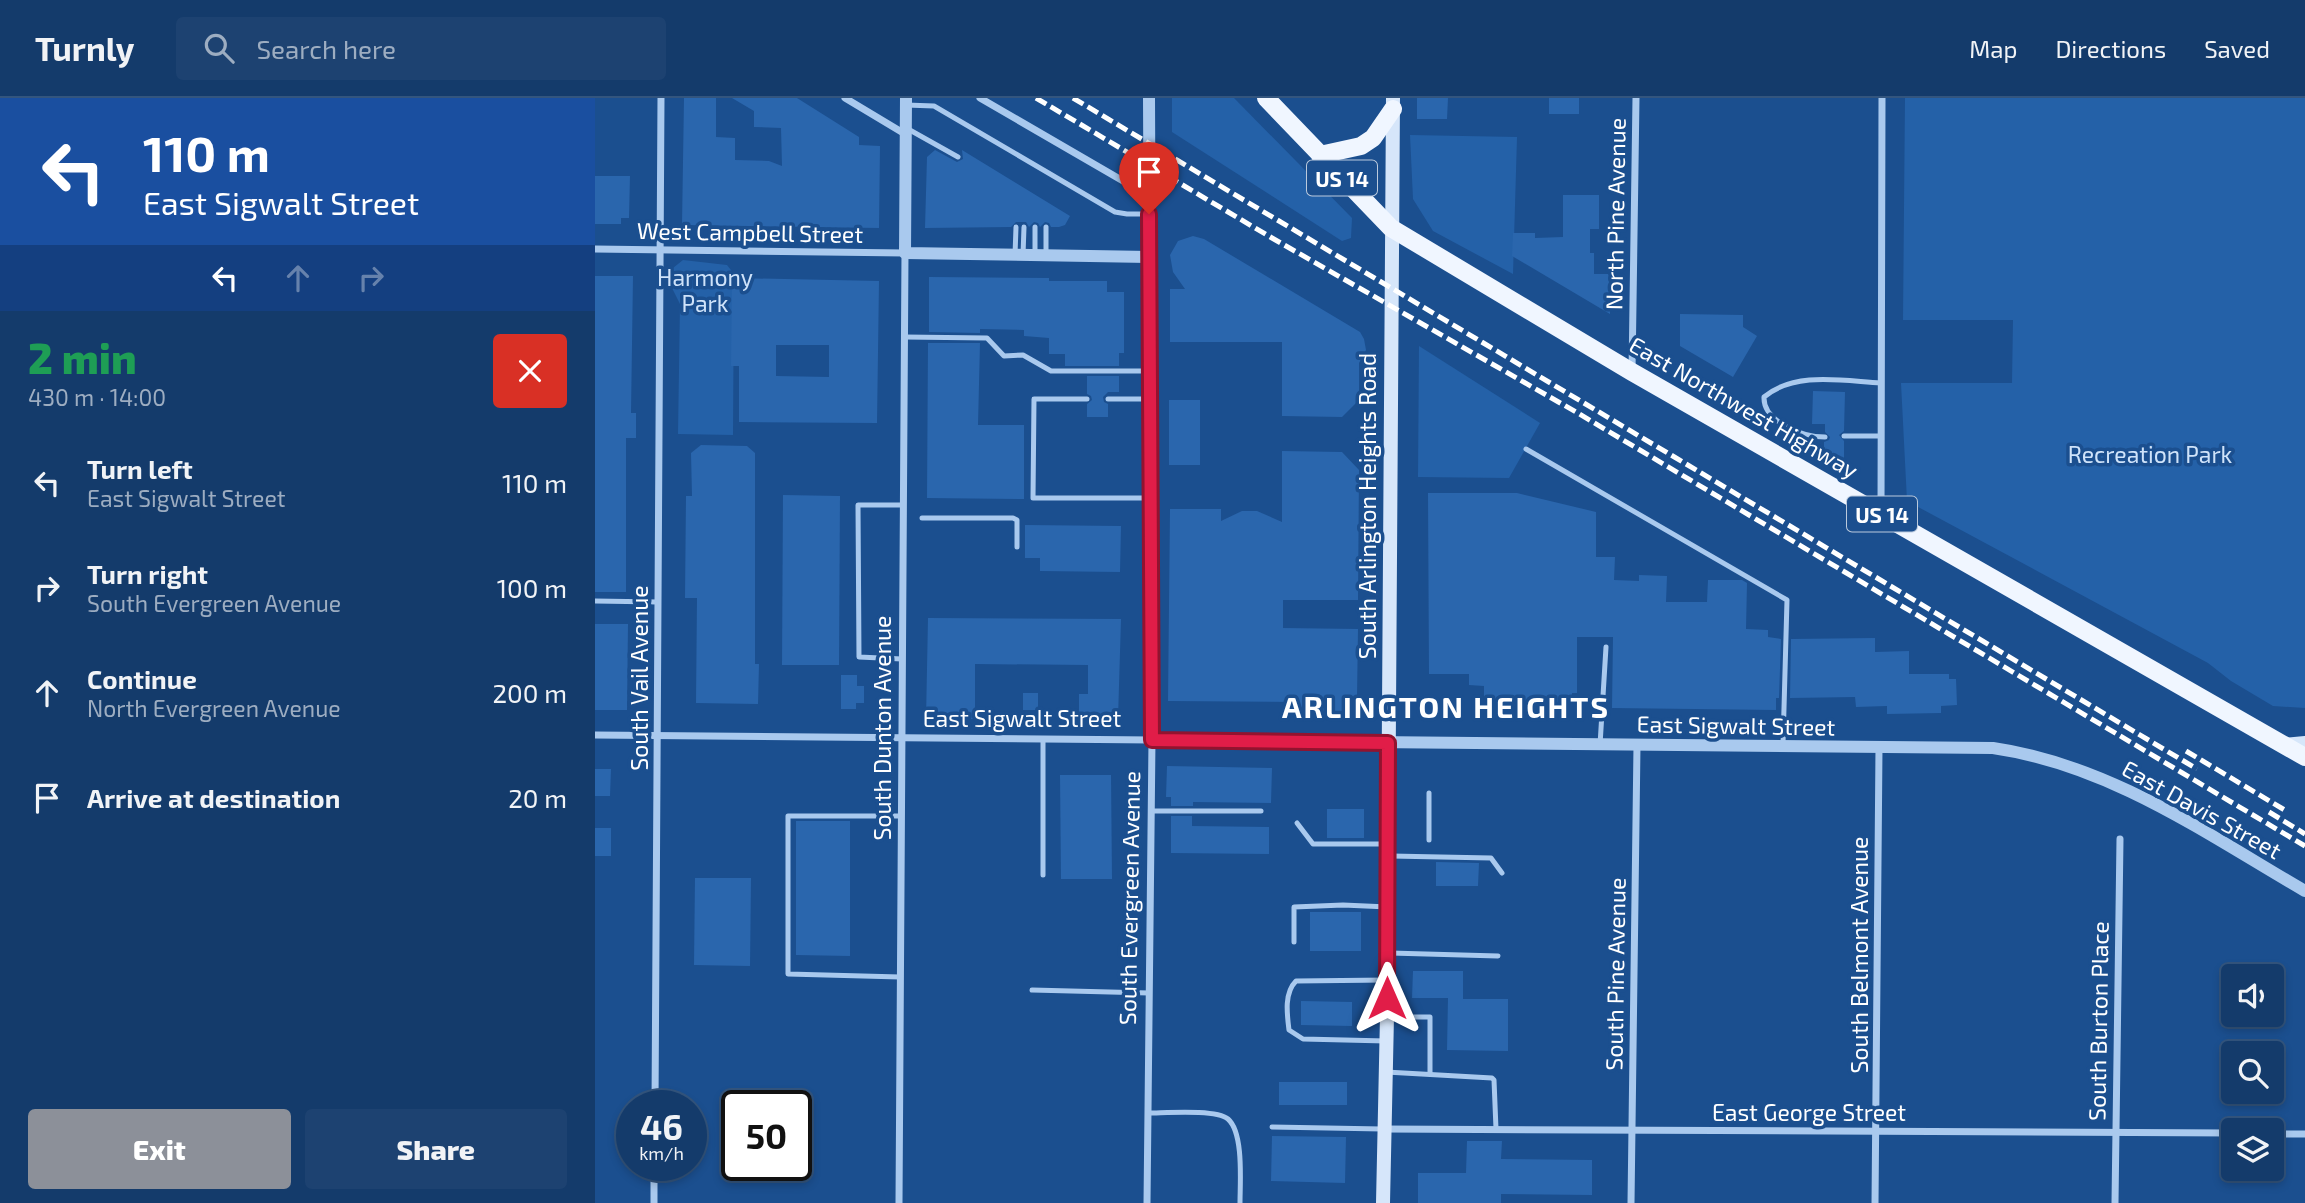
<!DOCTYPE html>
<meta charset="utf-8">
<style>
body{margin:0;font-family:"Exo 2",sans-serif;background:#1d4271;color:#f1f3f6;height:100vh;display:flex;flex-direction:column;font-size:26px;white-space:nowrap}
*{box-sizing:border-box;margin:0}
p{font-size:23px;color:#9dadc1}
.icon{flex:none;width:38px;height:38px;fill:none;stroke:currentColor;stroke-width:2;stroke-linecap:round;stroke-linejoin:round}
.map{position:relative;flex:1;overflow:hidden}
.side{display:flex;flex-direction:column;background:#143b6b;width:595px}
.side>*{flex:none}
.banner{background:#1a4fa0;color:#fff;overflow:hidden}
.fabs{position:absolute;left:1626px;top:866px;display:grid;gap:14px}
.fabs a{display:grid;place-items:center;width:63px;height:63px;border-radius:7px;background:#143b6b;box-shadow:0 4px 10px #0003,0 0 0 2px #33557e;font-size:35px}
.speed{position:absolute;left:21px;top:992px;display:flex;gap:14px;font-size:35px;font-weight:700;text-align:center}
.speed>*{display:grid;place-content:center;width:91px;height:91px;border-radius:50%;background:#143b6b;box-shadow:0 4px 10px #0003,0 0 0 2px #33557e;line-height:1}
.speed small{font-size:18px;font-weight:400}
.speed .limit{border:4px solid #111;border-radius:10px;background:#fff;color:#111}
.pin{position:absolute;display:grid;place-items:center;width:60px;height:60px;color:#fff;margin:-72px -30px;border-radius:50% 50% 50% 0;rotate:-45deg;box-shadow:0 0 7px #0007}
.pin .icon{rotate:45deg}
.me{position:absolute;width:77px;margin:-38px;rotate:0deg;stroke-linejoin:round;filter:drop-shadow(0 0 5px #0008)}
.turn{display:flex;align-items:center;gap:24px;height:147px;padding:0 28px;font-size:32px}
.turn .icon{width:91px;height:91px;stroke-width:2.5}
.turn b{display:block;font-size:49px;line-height:60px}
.lanes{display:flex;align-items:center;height:66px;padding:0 28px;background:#0003;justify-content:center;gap:35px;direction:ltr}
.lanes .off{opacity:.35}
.round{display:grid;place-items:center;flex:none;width:74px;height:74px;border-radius:7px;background:#1d4271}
.head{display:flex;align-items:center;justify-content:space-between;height:119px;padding:0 28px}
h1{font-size:42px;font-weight:800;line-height:52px;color:#1e9e55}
.primary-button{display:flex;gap:14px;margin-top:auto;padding:14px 28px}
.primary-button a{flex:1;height:80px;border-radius:7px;background:#8c9099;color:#fff;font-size:28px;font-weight:800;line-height:80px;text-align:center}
.primary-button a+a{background:#1d4271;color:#f1f3f6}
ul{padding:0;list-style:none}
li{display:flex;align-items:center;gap:21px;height:105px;padding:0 28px}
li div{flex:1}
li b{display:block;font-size:26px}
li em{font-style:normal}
header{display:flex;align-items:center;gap:42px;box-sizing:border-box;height:98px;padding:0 35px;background:#143b6b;border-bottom:2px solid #33557e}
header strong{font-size:33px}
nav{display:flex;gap:38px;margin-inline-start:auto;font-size:24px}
.search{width:490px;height:63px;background:#1d4271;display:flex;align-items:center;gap:18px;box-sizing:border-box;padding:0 24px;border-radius:7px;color:#9dadc1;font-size:26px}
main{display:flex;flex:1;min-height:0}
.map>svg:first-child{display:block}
.green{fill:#2461a8}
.building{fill:#2a66ad;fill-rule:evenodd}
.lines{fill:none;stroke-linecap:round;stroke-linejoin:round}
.service{stroke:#a9c9ee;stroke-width:5}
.minor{stroke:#a9c9ee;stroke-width:7}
.tertiary{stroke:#a9c9ee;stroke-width:12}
.secondary{stroke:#d6e6fa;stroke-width:14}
.primary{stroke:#f0f6ff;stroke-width:18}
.rail{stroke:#fff;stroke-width:5;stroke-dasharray:12 5;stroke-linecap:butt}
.route-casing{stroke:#92132f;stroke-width:18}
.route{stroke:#e11d48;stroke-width:12}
.labels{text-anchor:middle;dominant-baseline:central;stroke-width:7;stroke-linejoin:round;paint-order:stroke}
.shield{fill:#1b4f8f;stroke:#bbcadd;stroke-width:2}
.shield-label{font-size:21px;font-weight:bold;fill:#fff}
.street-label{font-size:23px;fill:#fff;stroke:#1b4f8f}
.park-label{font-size:23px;fill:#cfe3fa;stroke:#1b4f8f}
.district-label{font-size:30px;font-weight:bold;letter-spacing:2px;fill:#fff;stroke:#1b4f8f}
</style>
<header>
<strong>Turnly</strong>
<div class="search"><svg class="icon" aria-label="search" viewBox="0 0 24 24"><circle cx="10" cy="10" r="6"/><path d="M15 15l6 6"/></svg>Search here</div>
<nav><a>Map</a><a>Directions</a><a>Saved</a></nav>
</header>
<main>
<section class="side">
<div class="banner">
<div class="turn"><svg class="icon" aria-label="left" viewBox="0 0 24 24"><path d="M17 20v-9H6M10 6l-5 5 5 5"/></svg><div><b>110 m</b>East Sigwalt Street</div></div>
<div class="lanes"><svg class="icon" aria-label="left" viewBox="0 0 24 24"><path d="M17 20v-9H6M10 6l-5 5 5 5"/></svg><svg class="icon off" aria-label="ahead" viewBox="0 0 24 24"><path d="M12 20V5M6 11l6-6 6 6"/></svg><svg class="icon off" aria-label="right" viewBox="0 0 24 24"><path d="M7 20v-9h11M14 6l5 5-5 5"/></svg></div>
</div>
<div class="head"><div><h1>2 min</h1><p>430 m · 14:00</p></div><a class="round" style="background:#d93025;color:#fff"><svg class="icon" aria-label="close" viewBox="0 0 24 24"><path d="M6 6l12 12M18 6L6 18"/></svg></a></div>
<ul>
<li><svg class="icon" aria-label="left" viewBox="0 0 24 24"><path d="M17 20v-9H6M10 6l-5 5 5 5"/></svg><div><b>Turn left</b><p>East Sigwalt Street</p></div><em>110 m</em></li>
<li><svg class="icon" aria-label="right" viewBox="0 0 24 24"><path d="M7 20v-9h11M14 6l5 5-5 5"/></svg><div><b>Turn right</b><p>South Evergreen Avenue</p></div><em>100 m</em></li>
<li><svg class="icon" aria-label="ahead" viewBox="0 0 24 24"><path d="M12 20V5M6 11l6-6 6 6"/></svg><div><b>Continue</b><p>North Evergreen Avenue</p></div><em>200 m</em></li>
<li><svg class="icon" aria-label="arrive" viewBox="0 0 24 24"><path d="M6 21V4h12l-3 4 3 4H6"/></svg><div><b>Arrive at destination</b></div><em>20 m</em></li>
</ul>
<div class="primary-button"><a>Exit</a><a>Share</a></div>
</section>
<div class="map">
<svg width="1710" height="1105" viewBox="0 0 1710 1105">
<rect width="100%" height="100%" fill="#1b4f8f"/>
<g class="green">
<path d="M577 0H639L757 120 756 140 747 143 577 34Z"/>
<path d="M1310 0H1710V610L1678 608 1636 583 1613 565 1312 403 1306 285H1417L1418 222H1308Z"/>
<path d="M815 37 922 39 918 176 838 133 818 101Z"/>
<path d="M88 162 132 167 139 176 138 337 83 336 85 206 76 188 78 170Z"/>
<path d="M824 248 945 325 914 380 823 379Z"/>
</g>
<g class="building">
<path d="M89 0H121V39L140 40V62L174 63 187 68 186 30 159 29V13L137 0H202L264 39V47L285 48 284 130 87 127Z"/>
<path d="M822 0H853L852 21H822Z"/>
<rect x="954" y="0" width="30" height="16"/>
<path d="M340 52 362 64 368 61 367 52 475 118 470 127 464 129H456L454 125 450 124 445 129 443 125 439 124 434 129 431 124H421L416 129 330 130 332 59Z"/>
<path d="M0 78H35L34 120H26V126H0Z"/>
<path d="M968 97H1004V131H995V155H999V176H1016L1015 216 917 158 918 135H940V140L968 139Z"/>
<path d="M598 138 609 141 765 234 769 241 771 252 764 265V302L747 319 687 318V244H575V191H590L578 174 575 157 583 143Z"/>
<path d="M0 178H38L36 315H41V340H31V494H0Z"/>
<path d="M334 179 454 180V183H512V194H529V255H524V268H470V256H454V240L429 238V232L385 231V235L334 234Z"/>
<path d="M137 180 284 183 282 325 144 324V268H136ZM181 247H234V279L181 278Z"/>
<path d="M1085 216 1148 217V229L1162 238 1138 279 1085 248Z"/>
<path d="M333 245H385L383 327H429V401L332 400Z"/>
<path d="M492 278H524V294H513L508 299 509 304 513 306V319H492V306L497 302 496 298 492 296Z"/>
<path d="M1218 293 1250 294 1249 333 1244 337 1249 343V361L1229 360V344L1234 342 1235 339 1230 334V326H1217Z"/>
<rect x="574" y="302" width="31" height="65"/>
<path d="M106 347 152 348 160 355V566H164L163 606 101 605 102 500H90L91 398H97L96 355Z"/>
<path d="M687 353 747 354 764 372 763 502H688V530L763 531 762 600 748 616 705 615V604L573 603 575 411H626V423L647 413H662L687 424Z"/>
<path d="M833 395H922L1001 414V459H1020L1019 482 1044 483V477L1072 478 1071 504H1112L1113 482H1147L1152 485 1151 531 1173 532V539L1186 541 1184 600H1181V612L1017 610 1018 539H982V595H977V603H963V608H904V602H889V588L874 587V576H834Z"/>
<path d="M188 397 245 398 244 567H187Z"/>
<path d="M430 427 526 428 525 474 445 473V460H430Z"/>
<path d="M333 520 526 521 523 621H484V596H493V567L380 566V621H331Z"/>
<path d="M0 526H33L32 612H0Z"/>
<path d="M1280 540V554L1314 553V576H1354V581H1361L1362 607 1346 608V615L1292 616V608L1261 609 1260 599 1195 600 1196 541Z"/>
<path d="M246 577H262V588H269V605H261V611H246Z"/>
<rect x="428" y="595" width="15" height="17"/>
<path d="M572 668 677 670 676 705 598 704V708H576V699H571Z"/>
<path d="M0 671H16L15 698H0Z"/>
<path d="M465 677H516L517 781H466Z"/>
<rect x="732" y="711" width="37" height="29"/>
<path d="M576 718H597V728L674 729V756L576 755Z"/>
<path d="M201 723H255V858L201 857Z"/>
<rect x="0" y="730" width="16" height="28"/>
<path d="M841 764 884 765 883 788H841Z"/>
<path d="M100 780H156L155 868 99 867Z"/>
<rect x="715" y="814" width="51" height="39"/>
<path d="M818 873H868V901H913V953L852 952 853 900H817Z"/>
<path d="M706 903 757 904V928L706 927Z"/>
<rect x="684" y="984" width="68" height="23"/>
<path d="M677 1038 751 1039 750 1085 676 1083Z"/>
<path d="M872 1043H907L906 1061 997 1062V1097L906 1096V1105H823V1075H871Z"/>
</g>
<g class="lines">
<g class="service">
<path d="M311 7 339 8 520 114 532 116H554"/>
<path d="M313 31 363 59"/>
<path d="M440 129V157"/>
<path d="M451 129V157"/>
<path d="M420 157 421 129"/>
<path d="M428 157 429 129"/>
<path d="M310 239 392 240 409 258 428 257 456 273H555"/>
<path d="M492 301H439L438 400H555"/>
<path d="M513 301H555"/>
<path d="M1249 338H1286"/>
<path d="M1230 339C1208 339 1168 324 1169 299 1200 273 1248 283 1286 285"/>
<path d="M931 351 1192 502 1188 646"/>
<path d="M327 420H418L422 422V449"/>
<path d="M0 503 63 504"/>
<path d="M307 561 264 559 263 407H308"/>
<path d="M448 641V777"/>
<path d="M1005 647 1011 549"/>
<path d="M556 713H666"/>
<path d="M702 725 718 746H790"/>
<path d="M834 742V695"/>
<path d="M796 758 896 760 907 775"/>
<path d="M699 844V809L748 807 793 809"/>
<path d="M795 855 903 858"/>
<path d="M305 879 193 876V718H306"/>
<path d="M437 892 554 895"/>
<path d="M795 919H835V976"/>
<path d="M791 943 708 941 694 932C692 916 689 895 701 883L792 882"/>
<path d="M791 974 897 980 899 982 901 1031"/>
<path d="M553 1015C570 1015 621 1011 633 1021 649 1035 645 1085 645 1105"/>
<path d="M677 1029 787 1031"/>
</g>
<g class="minor">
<path d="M250 0 310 36"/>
<path d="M385 0 554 98"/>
<path d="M0 151 310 155 304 1105"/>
<path d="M1037 274 1041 0"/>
<path d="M1286 414 1287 0"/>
<path d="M0 637 557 642 552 1105"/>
<path d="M60 1008 66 0"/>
<path d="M790 1031 1638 1035"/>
<path d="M1676 1036H1710"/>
<path d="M59 1105V1068"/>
<path d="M1036 1105 1042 647"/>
<path d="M1280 1105 1284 650"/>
<path d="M1520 1105 1525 741"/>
</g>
<g class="tertiary">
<path d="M311 0 310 155 554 159"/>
<path d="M554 0 557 642 1398 650C1515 667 1610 735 1710 793"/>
</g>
<g class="secondary">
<path d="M1688 647 1710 645"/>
<path d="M788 1105 792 918 798 0"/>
</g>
<g class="primary">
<path d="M671 0 796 130 1037 274 1710 659"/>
<path d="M725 57 766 48 778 40 798 11"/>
</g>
<g class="rail">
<path d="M441 0 677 140 981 314 1710 748"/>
<path d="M478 0 1602 671"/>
<path d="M1591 653 1693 714"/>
<path d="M1674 714 1710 736"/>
</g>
</g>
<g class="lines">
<defs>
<path id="route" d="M554 116 557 642 793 645 792 900"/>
</defs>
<use href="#route" class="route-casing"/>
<use href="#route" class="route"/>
</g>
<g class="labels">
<g class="shield">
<rect x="712" y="62.5" width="70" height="35" rx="5"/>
<rect x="1252" y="398.5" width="70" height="35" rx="5"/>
</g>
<g class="shield-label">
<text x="747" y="80">US 14</text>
<text x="1287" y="416">US 14</text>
</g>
<g class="street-label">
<text transform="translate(1020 116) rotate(-89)">North Pine Avenue</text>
<text transform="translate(155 134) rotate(1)">West Campbell Street</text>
<text transform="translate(1149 309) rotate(30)">East Northwest Highway</text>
<text transform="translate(772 408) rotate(-90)">South Arlington Heights Road</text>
<text transform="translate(44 580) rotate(-90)">South Vail Avenue</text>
<text x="427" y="620">East Sigwalt Street</text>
<text transform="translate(1141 627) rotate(1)">East Sigwalt Street</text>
<text transform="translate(287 630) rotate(-90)">South Dunton Avenue</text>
<text transform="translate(1607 711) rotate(29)">East Davis Street</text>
<text transform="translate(534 800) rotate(-89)">South Evergreen Avenue</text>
<text transform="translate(1264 857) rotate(-90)">South Belmont Avenue</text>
<text transform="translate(1020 876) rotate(-89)">South Pine Avenue</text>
<text transform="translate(1503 923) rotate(-89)">South Burton Place</text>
<text x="1214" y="1014">East George Street</text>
</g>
<g class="park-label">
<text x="110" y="179">Harmony<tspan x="110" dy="26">Park</tspan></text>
<text x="1555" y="356">Recreation Park</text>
</g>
<g class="district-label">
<text x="851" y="608">ARLINGTON HEIGHTS</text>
</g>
</g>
</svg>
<div class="fabs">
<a><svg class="icon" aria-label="sound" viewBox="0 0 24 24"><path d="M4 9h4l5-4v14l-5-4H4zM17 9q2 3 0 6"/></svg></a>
<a><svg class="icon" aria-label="search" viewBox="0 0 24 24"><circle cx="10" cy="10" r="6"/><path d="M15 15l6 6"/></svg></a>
<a><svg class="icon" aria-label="layers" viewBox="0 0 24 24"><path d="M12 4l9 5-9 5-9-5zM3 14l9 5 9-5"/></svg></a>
</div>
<div class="speed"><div>46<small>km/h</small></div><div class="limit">50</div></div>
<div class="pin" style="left:554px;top:116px;background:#d93025"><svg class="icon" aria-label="arrive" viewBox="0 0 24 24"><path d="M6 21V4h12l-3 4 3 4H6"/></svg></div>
<svg class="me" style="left:792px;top:900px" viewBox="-20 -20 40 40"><path d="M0-17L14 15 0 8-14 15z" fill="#e11d48" stroke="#fff" stroke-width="4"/></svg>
</div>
</main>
